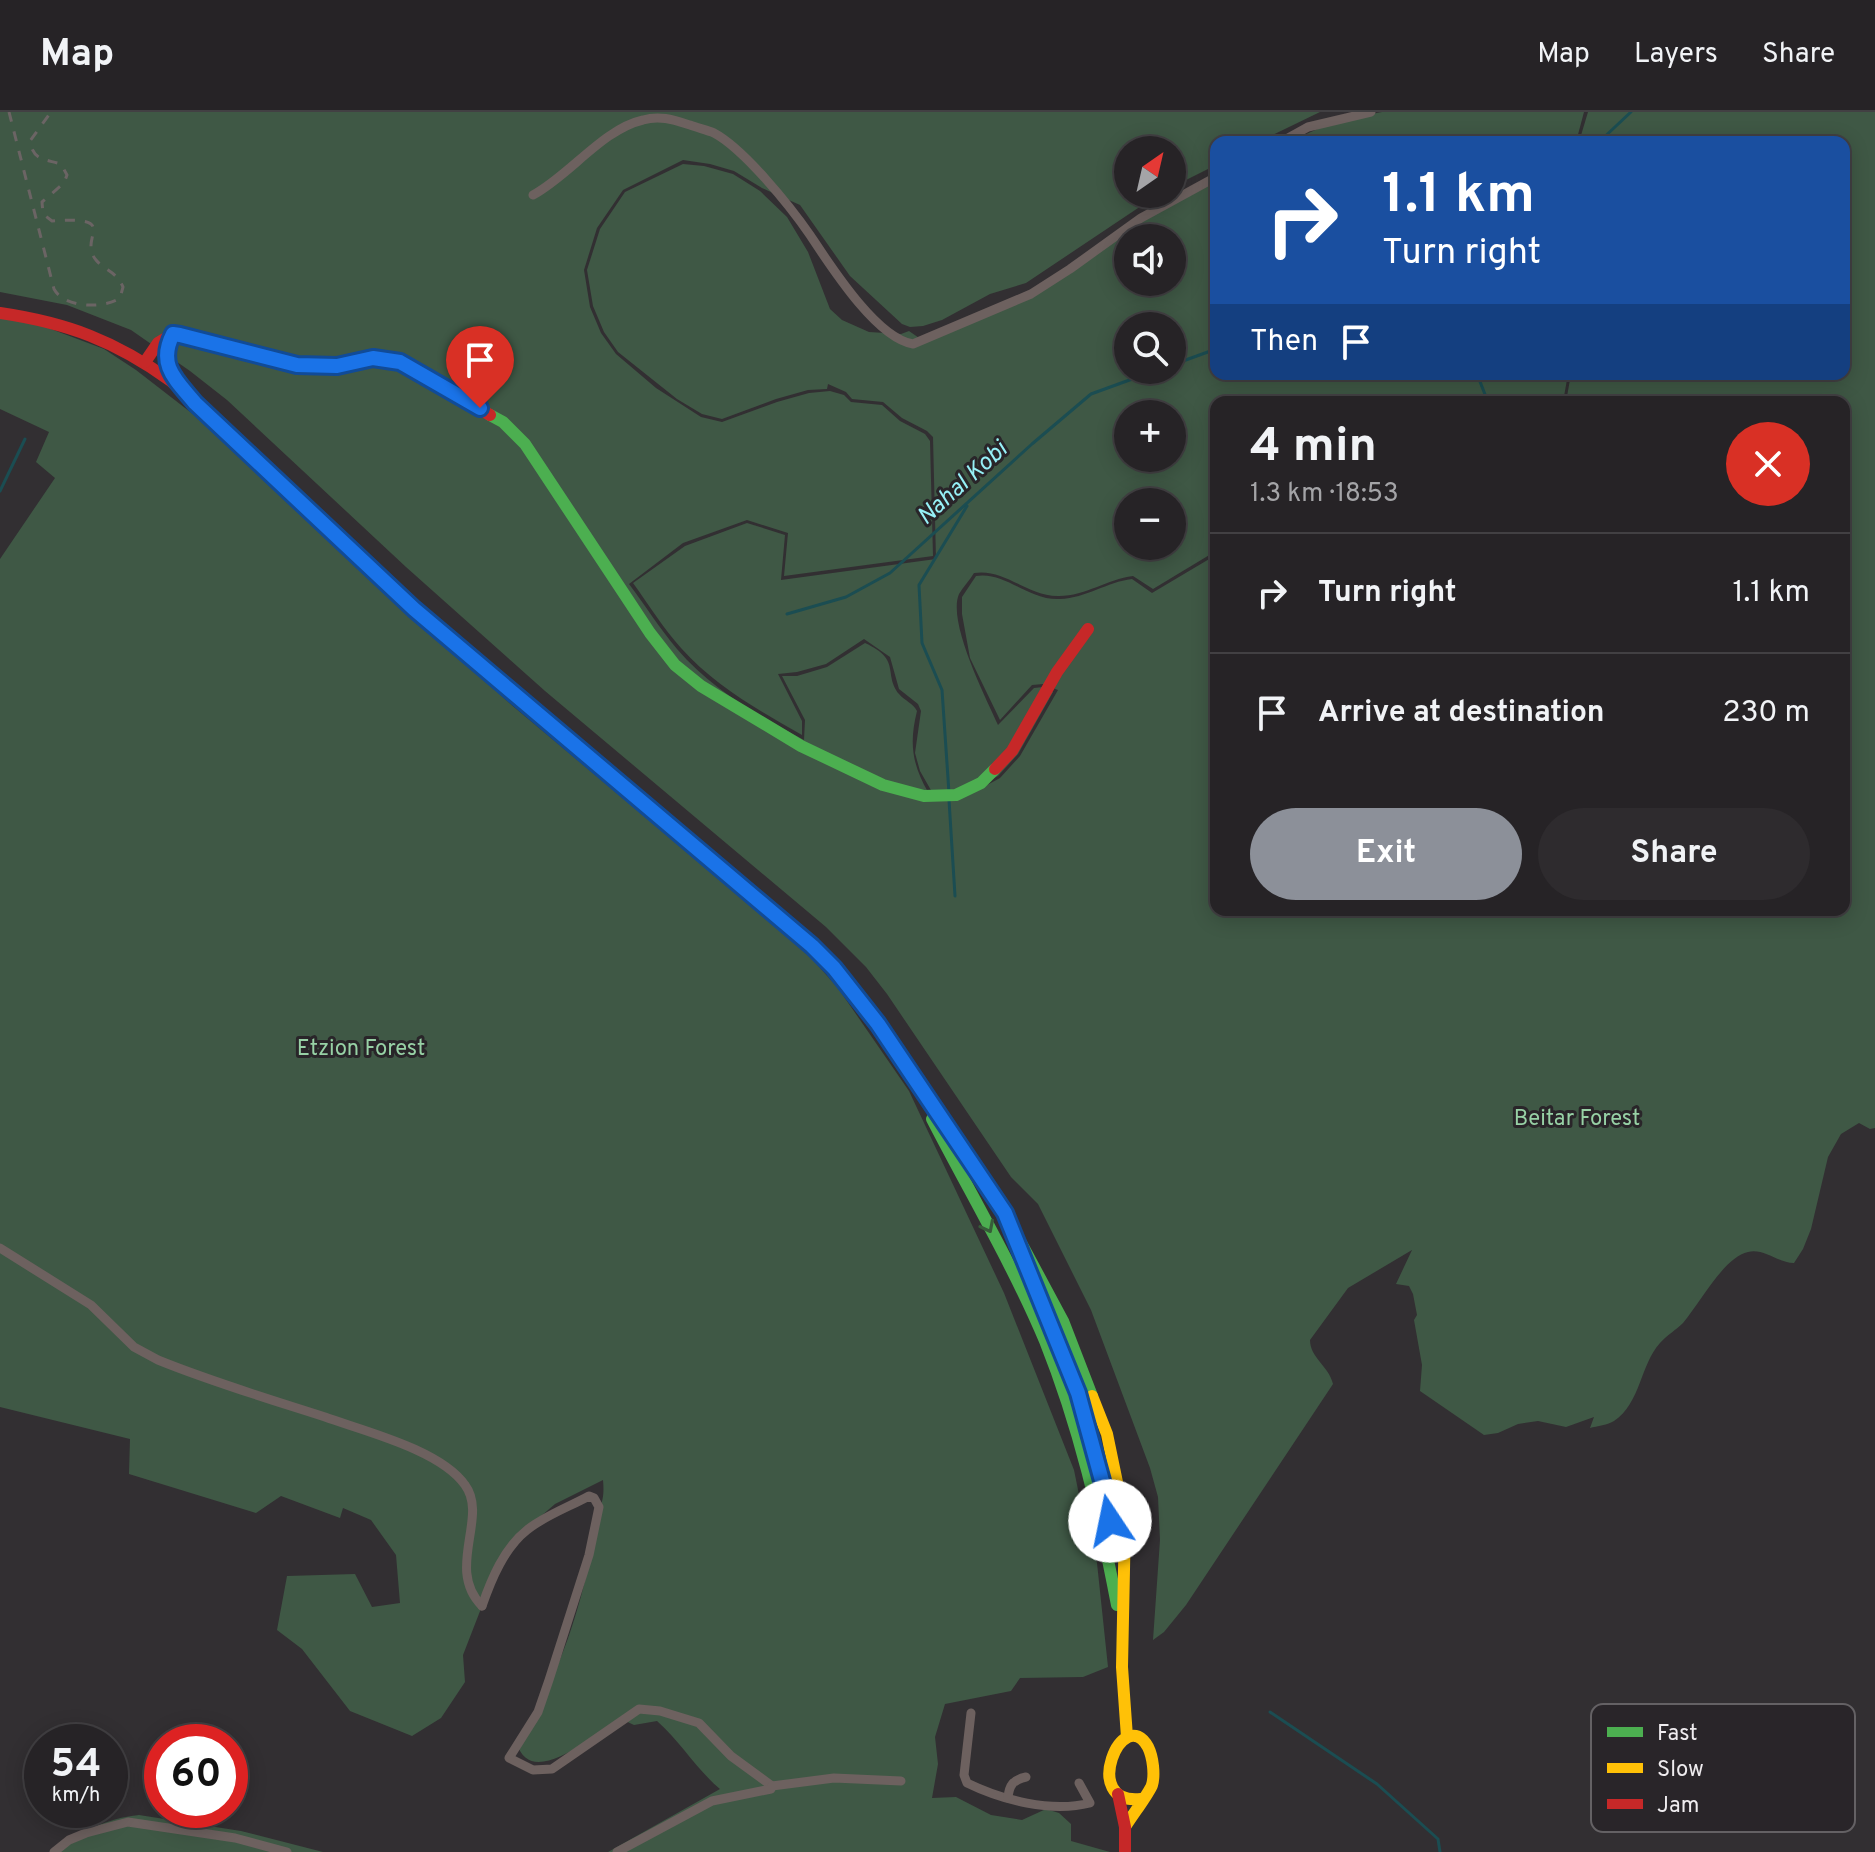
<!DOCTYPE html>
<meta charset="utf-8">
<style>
body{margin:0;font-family:Overpass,sans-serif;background:#2e2b2e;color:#f1f3f6;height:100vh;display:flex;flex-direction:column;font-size:30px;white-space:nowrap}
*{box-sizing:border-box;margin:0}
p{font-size:26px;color:#a4a4a7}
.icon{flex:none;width:44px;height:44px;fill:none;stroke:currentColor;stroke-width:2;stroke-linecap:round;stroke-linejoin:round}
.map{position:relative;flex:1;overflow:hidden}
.panel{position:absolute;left:1210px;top:284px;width:640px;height:520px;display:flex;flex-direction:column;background:#262326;border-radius:16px;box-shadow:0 4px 20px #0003,0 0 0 2px #424043}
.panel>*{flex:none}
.hud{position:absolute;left:1210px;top:24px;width:640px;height:244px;border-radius:16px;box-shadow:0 4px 20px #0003,0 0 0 2px #424043;background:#1a4fa0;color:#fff;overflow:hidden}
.needle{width:52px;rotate:34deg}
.fabs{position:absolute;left:1114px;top:24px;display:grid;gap:16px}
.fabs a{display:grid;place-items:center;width:72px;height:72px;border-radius:50%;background:#262326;box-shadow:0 4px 20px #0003,0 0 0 2px #424043;font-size:40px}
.speed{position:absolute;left:24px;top:1612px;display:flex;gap:16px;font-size:40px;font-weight:700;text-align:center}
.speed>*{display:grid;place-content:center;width:104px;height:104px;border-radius:50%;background:#262326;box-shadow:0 4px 20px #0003,0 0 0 2px #424043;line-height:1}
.speed small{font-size:20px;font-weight:400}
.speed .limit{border:12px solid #d22;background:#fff;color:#111}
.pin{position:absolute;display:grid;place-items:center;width:68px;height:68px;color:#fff;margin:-82px -34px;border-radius:50% 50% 50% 0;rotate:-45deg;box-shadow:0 0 8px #0007}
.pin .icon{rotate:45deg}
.me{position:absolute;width:88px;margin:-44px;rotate:349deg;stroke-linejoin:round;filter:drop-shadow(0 0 6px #0008)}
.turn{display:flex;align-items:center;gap:28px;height:168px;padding:0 40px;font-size:36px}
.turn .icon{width:104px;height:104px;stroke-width:2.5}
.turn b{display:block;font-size:56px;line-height:68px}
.then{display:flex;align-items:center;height:76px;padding:0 40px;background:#0003;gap:16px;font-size:30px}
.round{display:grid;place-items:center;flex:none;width:84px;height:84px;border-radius:42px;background:#2e2b2e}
.headline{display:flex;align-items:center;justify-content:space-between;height:136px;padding:0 40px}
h1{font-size:48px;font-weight:700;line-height:60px}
.cta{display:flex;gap:16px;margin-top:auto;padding:16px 40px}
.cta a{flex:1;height:92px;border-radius:48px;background:#8c9099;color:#fff;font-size:32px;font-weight:700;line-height:92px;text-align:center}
.cta a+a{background:#2e2b2e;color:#f1f3f6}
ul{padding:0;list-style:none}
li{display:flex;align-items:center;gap:24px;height:120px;padding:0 40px;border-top:2px solid #424043}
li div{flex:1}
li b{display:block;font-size:30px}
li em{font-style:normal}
header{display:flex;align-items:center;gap:48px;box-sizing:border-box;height:112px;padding:0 40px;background:#262326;border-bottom:2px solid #424043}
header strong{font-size:38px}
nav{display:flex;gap:44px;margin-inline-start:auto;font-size:28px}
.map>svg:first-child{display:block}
.green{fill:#3f5845;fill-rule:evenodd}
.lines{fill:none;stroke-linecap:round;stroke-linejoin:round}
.stream{stroke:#1b4d52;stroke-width:3}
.street{stroke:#6d615f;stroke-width:9}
.fast{stroke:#4caf50;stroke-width:12}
.slow{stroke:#ffc107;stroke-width:12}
.jam{stroke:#c62828;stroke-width:12}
.rail{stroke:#6b6464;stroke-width:3;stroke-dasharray:10 10;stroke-linecap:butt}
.oneway{stroke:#375c39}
.route-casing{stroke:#114b97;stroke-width:20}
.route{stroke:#1a73e8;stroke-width:14}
.labels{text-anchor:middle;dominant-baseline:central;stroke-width:6;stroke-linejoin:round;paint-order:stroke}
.park-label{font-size:22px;fill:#97d1a5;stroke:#292529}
.water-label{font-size:24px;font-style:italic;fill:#96f0f7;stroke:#292529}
.key{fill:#292529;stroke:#646164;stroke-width:2}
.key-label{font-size:22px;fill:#efecef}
</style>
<header>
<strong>Map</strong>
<nav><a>Map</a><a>Layers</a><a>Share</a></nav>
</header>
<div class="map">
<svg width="1875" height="1740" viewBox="0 0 1875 1740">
<rect width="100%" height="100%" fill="#322f32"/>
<g class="green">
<path d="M0 0H1320L1258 30H1216V53L1172 75V38H1128V82H1159L1026 171 990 182 942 208 923 214 910 215 902 212 850 164 800 93 762 76 734 59 710 52 683 48 623 78 597 116 584 158 590 195 601 221 616 242 656 276 701 305 722 310 777 290 809 281 830 279 844 283 851 290 882 293 900 309 925 322 930 329 933 444 784 464 788 421 747 408 683 431 629 472C645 493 660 517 677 537 712 578 758 603 804 628L805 608 782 564H797L827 555 865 531C902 548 883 562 899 582 905 589 913 591 917 599 909 631 912 652 928 680H932L920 659 915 641 921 599 918 592 899 577 890 545 864 527 826 552 797 560 778 562 802 609V623C758 598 715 574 681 536 663 516 649 493 633 471L685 434 747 411 785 423 781 468 936 447 933 325 927 319 902 306 883 290 852 287 846 280 828 272 827 277 808 278 776 287 722 307 702 302 677 287 618 240 604 220 593 194 587 158 600 117 625 80 683 52 704 54 733 62 760 79 787 105 808 140 830 197 842 208 869 220 901 222 909 219 922 228 996 200 1160 97 1216 68V262H1568L1563 290H1216V439L1153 477 1133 464C1107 467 1086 484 1059 484 1028 485 1005 456 974 461 970 468 963 475 959 482 947 510 986 586 998 613L1034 576 1043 575 1053 580 1018 642 998 664 975 676 978 678 1000 666 1020 644 1058 578 1043 572 1032 573 1000 608 970 546 962 502V485L976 464C1005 459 1029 489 1060 487 1086 486 1107 470 1132 467L1152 481 1216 443V798H1844V290H1566L1571 262H1844V30H1579L1588 0H1875V1016L1870 1017 1859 1011 1841 1022 1828 1045 1811 1117 1803 1137 1794 1151C1778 1151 1764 1136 1748 1140 1724 1145 1700 1191 1683 1211 1676 1218 1667 1223 1660 1231 1640 1253 1641 1291 1614 1309 1608 1313 1597 1314 1590 1316L1594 1305 1566 1315 1538 1309 1518 1312 1498 1321 1484 1323 1420 1279 1422 1253 1414 1208 1417 1203 1413 1182 1409 1174 1396 1172 1412 1138 1348 1176 1310 1228C1310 1246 1329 1254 1333 1272L1186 1493 1164 1520 1153 1528 1160 1428 1158 1385 1150 1356 1091 1198 1038 1092 1011 1065 887 882 866 855 826 815 545 579 406 455 227 288 190 259 131 218 67 193 0 180ZM1128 126H1172V170H1128ZM1128 214H1172V258H1128ZM1128 302H1172V346H1128ZM1128 390H1172V434H1128Z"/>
<path d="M1382 0H1584L1576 30H1289L1335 9Z"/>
<path d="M0 205 43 214 104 237 136 258 198 306 372 468 514 595 777 815 813 848 838 876 909 979 1004 1181 1074 1358 1086 1417 1097 1451 1108 1555 1083 1565 1020 1566 1011 1579 945 1592 935 1625 938 1652 932 1686 956 1685 991 1703 1022 1708 1046 1697 1059 1701 1071 1712V1729L1110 1740H608L720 1677C696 1657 681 1630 657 1609L634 1613 619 1606C598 1620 530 1680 517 1631 527 1613 538 1595 547 1577 572 1526 588 1465 597 1410 600 1391 605 1390 603 1368L555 1392 518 1424 482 1494 463 1543 465 1570 441 1606 412 1624 350 1599 302 1537 277 1518 287 1464 355 1462 372 1495 400 1491 396 1443 371 1408 343 1396 340 1406 281 1384 256 1401 129 1362 130 1327 0 1295V447L55 366 36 350 49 320 0 297Z"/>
<path d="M139 1703 241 1719 323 1740H55C80 1720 107 1706 139 1703Z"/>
</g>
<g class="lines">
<g class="stream">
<path d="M1599 30 1631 0"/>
<path d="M1172 253 1216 237"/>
<path d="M1477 262 1488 290"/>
<path d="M0 379 25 327"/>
<path d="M787 502 846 485 890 461 1032 332 1091 282 1157 258"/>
<path d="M949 681 942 578 922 531 919 473 967 394"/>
<path d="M949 688 955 784"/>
<path d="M1270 1600 1377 1672 1438 1727 1440 1740"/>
</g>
<g class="street">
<path d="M1281 30 1308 15 1371 0"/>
<path d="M533 83C570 63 603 17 643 8 660 3 674 8 690 13 698 16 707 18 714 21 744 37 790 94 810 123 830 153 876 226 913 232L1031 182 1070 157 1141 106 1216 65"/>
<path d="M0 1136 91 1193 134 1235 158 1248C212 1270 269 1287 325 1305 364 1319 441 1338 465 1373 489 1405 445 1457 482 1494"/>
<path d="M482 1494C491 1468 504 1436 527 1418 544 1404 569 1395 589 1384L594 1386 599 1395 589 1443 549 1568 538 1600 509 1646 533 1658 552 1657 639 1597 660 1599 699 1611 731 1644 772 1674"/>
<path d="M971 1601 964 1663 967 1671C1002 1688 1051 1701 1090 1691L1079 1671"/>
<path d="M1008 1686C1009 1673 1013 1668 1026 1665"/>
<path d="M54 1740 69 1728 86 1721 128 1710 235 1726 287 1740"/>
<path d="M617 1740 712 1689 771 1677 772 1674 834 1666 901 1669"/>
</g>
<g class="fast">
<path d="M490 303 503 310 525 332 650 521 675 553 701 574 801 634 883 673 924 684 956 683 981 671 995 657"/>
<path d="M871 903 1005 1101 1063 1209 1092 1284"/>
<path d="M932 1007C970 1081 1013 1153 1045 1229 1079 1314 1100 1404 1117 1493"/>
</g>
<g class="slow">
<path d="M173 222 167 246 177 269"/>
<path d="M444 523 812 834 834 856 871 903"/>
<path d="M1036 1177 1078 1281 1107 1387 1115 1444"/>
<path d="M1092 1284 1107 1322 1125 1409 1122 1555 1127 1625"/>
<path d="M1125 1715C1131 1705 1150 1680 1152 1673 1155 1663 1153 1645 1148 1635 1123 1590 1079 1694 1141 1687"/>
</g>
<g class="jam">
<path d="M0 201C68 211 115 229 171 269L444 523"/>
<path d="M145 250 158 231 173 222 297 253 337 254 373 246 400 250 490 303"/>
<path d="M995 657 1012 639 1057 560 1088 517"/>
<path d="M1118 1682 1125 1715V1740"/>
</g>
<path class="rail" d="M9 0 54 177C64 196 103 197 120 186L123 175C115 158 106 160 96 148 77 125 123 104 52 109L43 102 42 90 64 71 67 63 61 52C45 47 33 49 30 29L51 0"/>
</g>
<defs><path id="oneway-chevron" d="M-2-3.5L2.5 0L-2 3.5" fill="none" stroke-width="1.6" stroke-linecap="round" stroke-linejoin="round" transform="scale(2)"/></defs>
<use class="oneway" href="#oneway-chevron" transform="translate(988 1115) rotate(63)"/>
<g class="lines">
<defs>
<path id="route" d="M480 296 400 250 373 246 337 254 297 253 180 223 173 222C157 253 176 268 195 291L414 497 812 834 834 856 878 912 1005 1101 1078 1281 1107 1387 1110 1409"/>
</defs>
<use href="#route" class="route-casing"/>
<use href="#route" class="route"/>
</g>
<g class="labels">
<g class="park-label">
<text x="361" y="937">Etzion Forest</text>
<text x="1577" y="1007">Beitar Forest</text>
</g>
<g class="water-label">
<text transform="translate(963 372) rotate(-42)">Nahal Kobi</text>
</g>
</g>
<rect x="1591" y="1592" width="264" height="128" rx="12" class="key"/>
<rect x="1607" y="1615" width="36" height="10" fill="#4caf50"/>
<rect x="1607" y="1651" width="36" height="10" fill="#ffc107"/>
<rect x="1607" y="1687" width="36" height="10" fill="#c62828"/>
<g class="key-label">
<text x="1657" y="1628">Fast</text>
<text x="1657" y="1664">Slow</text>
<text x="1657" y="1700">Jam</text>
</g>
</svg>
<div class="fabs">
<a><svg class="needle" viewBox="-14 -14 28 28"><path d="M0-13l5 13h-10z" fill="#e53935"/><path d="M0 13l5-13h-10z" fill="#a4a4a7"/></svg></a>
<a><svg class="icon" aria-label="sound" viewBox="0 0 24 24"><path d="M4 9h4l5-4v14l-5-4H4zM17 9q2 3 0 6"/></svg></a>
<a><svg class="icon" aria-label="search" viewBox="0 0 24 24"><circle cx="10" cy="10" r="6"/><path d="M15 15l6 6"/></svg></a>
<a>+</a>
<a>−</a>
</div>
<div class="speed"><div>54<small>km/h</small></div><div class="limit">60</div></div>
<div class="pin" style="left:480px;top:296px;background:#d93025"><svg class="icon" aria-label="arrive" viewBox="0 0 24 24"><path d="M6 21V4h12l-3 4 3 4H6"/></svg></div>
<svg class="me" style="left:1110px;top:1409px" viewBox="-20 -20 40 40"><circle r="19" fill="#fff"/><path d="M0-13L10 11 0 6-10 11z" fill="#1a73e8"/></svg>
<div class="hud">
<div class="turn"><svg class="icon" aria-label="right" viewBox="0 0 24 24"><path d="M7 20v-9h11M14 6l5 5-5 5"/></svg><div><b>1.1 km</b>Turn right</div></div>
<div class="then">Then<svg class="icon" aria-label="arrive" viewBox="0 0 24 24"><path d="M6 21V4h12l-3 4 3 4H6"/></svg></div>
</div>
<section class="panel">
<div class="headline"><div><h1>4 min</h1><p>1.3 km · 18:53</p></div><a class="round" style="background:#d93025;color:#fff"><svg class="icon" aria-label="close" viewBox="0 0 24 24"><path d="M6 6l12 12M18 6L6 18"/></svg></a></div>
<ul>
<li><svg class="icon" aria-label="right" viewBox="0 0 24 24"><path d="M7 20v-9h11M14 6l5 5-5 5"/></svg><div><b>Turn right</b></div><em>1.1 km</em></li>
<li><svg class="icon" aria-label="arrive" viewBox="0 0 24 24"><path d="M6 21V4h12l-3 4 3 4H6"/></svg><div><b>Arrive at destination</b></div><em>230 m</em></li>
</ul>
<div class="cta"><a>Exit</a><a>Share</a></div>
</section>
</div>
